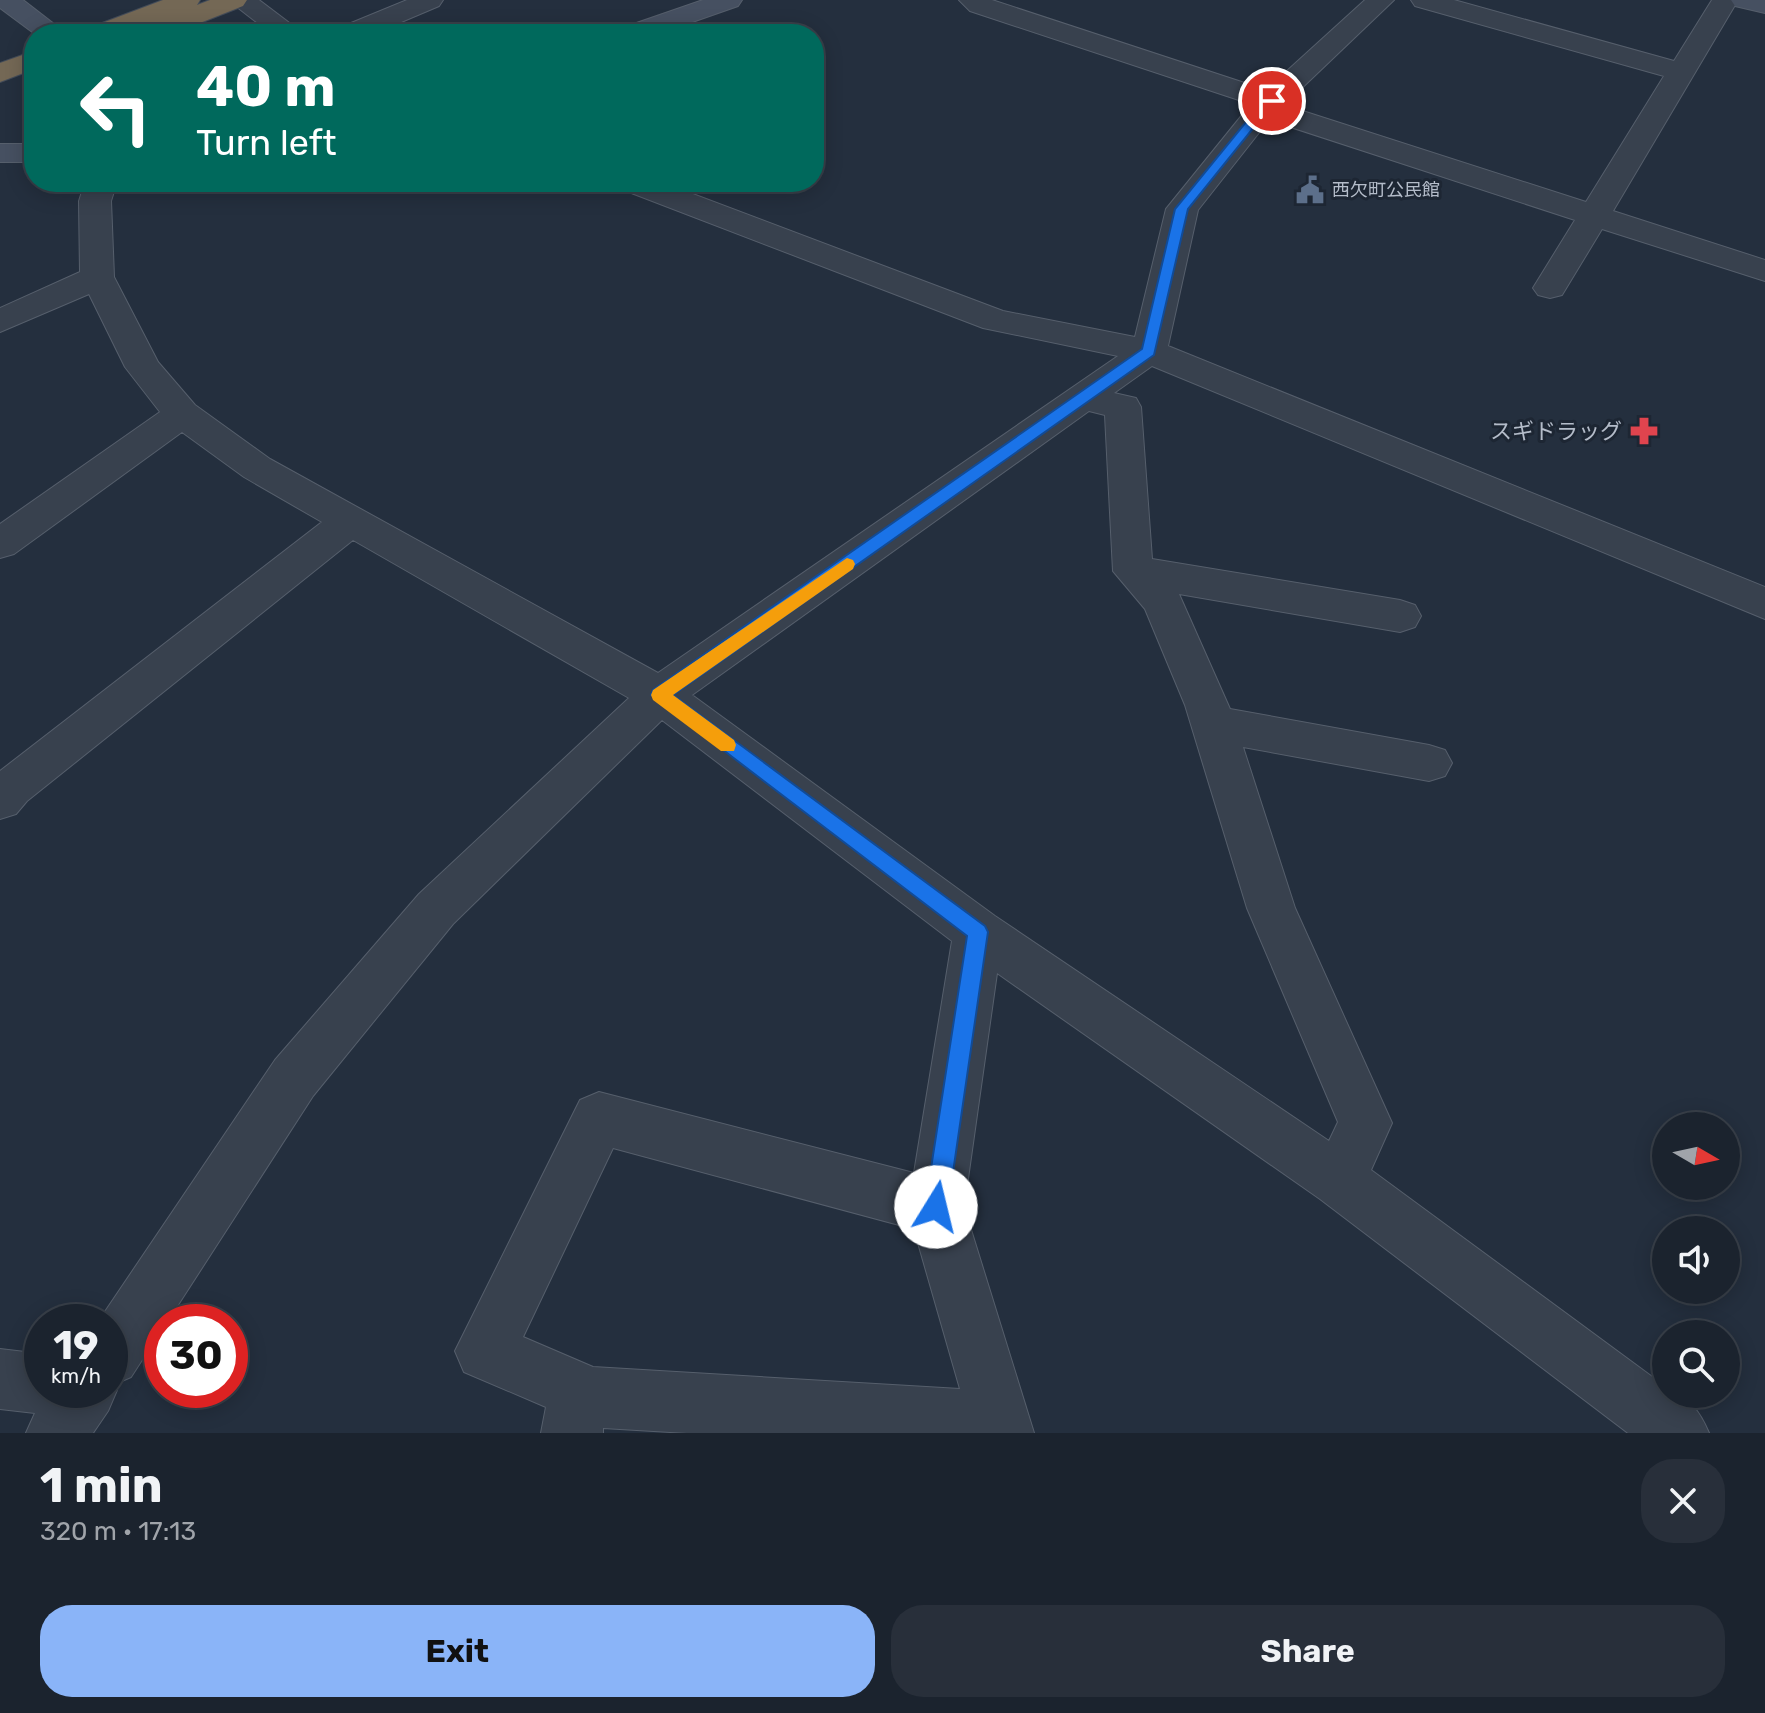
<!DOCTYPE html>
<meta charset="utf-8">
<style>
body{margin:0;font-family:Rubik,"Noto Sans JP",sans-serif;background:#282f3a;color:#f1f3f6;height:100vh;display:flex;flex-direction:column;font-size:30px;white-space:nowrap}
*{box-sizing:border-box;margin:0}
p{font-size:26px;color:#a0a4aa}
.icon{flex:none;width:44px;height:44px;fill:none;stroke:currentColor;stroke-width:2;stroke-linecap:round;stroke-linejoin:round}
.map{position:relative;height:1433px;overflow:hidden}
.sheet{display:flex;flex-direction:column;background:#1b232e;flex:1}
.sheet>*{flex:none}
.hud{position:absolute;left:24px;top:24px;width:800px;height:168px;border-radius:32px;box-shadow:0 4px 20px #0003,0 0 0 2px #39404a;background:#00695c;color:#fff;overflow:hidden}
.needle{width:52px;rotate:99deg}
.tools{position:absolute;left:1652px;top:1112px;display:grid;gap:16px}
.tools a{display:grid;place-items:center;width:88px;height:88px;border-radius:50%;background:#1b232e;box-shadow:0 4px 20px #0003,0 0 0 2px #39404a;font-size:40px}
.speed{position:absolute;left:24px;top:1304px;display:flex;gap:16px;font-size:40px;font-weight:700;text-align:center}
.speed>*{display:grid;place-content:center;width:104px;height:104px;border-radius:50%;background:#1b232e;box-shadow:0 4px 20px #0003,0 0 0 2px #39404a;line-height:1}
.speed small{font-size:20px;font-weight:400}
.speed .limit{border:12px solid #d22;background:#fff;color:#111}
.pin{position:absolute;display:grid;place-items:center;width:68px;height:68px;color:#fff;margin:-34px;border:4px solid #fff;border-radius:50%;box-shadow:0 2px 8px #0007}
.me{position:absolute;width:88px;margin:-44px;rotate:9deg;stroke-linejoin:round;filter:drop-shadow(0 0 6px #0008)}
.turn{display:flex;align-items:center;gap:28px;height:168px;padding:0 40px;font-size:36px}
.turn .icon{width:104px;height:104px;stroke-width:2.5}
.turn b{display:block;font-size:56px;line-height:68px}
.round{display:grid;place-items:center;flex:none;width:84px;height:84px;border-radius:32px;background:#282f3a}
.overview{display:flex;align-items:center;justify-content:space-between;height:136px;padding:0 40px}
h1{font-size:48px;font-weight:700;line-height:60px}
.primary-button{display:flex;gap:16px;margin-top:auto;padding:16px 40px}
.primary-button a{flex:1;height:92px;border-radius:32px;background:#8ab4f8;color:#111;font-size:32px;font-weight:700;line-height:92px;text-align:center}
.primary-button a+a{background:#282f3a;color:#f1f3f6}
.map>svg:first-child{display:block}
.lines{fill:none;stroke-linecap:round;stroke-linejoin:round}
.street-casing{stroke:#565f6c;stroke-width:2}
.secondary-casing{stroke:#565f6c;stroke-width:2}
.highway-casing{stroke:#434c59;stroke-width:2}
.street{fill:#38414e;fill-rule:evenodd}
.secondary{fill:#465061;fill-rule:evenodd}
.highway{fill:#746855;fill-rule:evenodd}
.route{fill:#1a73e8;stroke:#114b97;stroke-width:2}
.slow{fill:#f59e0b}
.labels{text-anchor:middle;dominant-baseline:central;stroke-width:6;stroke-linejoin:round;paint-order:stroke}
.far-poi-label{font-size:18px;fill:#b4bcc9;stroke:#1d2633;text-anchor:start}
.poi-label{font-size:22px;fill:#b4bcc9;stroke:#1d2633;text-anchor:end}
</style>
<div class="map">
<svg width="1765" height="1433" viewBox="0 0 1765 1433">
<rect width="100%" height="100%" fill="#242f3e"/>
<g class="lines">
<defs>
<g id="street">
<path d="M228 0H259L304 34H272Z"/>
<path d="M407 0H443L439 6 373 34H335L339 28Z"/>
<path d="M959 0H992L1266 90 1365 0H1394L1284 105 1586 202 1664 76 1415 6 1411 0H1454L1674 61 1712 0H1738L1613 211 1765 260V281L1602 229 1562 295 1550 298 1538 295 1533 288 1575 220 1269 120 1198 210 1168 346 1765 587V619L1152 366 1114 393 1136 398 1141 407 1152 559 1400 600 1415 605 1421 616 1415 627 1400 632 1179 594 1230 709 1429 745 1445 750 1452 763 1445 776 1429 781 1243 747 1295 908 1392 1123 1371 1170 1666 1387V1394C1689 1394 1701 1414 1709 1433H1628L1320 1199 997 973 964 1207 1034 1433H687L603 1428V1433H541L546 1407 464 1372 455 1351 580 1100 599 1092 914 1173 952 941 662 720 453 924 313 1096 167 1322H162V1329L131 1377 115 1384 117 1390 108 1411 93 1433H26L35 1413 0 1409V1349L42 1354V1390H110V1322H98L275 1060 419 894 629 698 353 540 27 801 16 814 0 819V771L322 522 244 477 182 432 14 554 0 558V524L160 412 125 367 89 294 0 332V308L80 272 79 201 85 182H117L111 201 114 277 158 362 195 405 270 459 658 673 1118 356 983 328 621 189 616 182H661L1003 311 1135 337 1166 209 1251 104 970 11ZM1089 411 1105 415 1113 571 1145 609 1185 705 1247 908 1338 1122 1329 1141 995 916 692 695ZM613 1148 914 1229 960 1389 593 1367 523 1337Z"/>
</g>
<g id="secondary">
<path d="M0 0H23L67 34H35L0 8Z"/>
<path d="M703 0H742L738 6 658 34H618L622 28Z"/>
<path d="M1731 0H1765V13L1735 6Z"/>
<rect x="0" y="144" width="34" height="18"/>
</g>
<g id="highway">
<path d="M163 0H200L197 5 210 0H247L243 6 172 34H152L148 28 152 23 124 34H85L89 28Z"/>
<path d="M34 51V69L0 82V63Z"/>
</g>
</defs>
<use href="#street" class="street-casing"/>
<use href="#secondary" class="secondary-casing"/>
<use href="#highway" class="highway-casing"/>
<use href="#street" class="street"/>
<use href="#secondary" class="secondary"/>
<use href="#highway" class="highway"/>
</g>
<path class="route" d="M1272 98 1276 99V104L1267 111 1188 209 1154 355 673 695 985 926 988 932 948 1207 945 1216 936 1219 928 1216 925 1207 967 936 651 695 653 690 1142 349 1175 209 1259 106Z"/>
<path class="slow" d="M847 558 853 560 855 564 853 569 673 695 734 740 736 745 734 751H721L653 700 651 695 653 690Z"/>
<defs>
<symbol id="civic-bare" viewBox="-9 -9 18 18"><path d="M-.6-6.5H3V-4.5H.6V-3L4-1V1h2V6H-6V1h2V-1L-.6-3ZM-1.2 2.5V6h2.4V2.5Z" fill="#5c6f8a" stroke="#1d2633" stroke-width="2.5" paint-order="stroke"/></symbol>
<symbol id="pharmacy-bare" viewBox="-9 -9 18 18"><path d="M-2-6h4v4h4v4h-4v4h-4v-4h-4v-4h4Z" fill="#e0444e" stroke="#1d2633" stroke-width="2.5" paint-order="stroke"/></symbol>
</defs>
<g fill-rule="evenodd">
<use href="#civic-bare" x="1290" y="170" width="40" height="40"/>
<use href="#pharmacy-bare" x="1624" y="411" width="40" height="40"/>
</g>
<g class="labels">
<g class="far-poi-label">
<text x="1332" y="190">西欠町公民館</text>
</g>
<g class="poi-label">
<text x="1622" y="431">スギドラッグ</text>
</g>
</g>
</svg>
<div class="tools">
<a><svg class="needle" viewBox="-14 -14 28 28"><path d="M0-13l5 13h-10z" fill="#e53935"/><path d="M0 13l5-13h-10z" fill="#a0a4aa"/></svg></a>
<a><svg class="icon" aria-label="sound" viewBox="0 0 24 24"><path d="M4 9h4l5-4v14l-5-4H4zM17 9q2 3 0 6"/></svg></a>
<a><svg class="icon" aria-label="search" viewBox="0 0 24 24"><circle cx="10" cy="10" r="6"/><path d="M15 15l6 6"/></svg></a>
</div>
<div class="speed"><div>19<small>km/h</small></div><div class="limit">30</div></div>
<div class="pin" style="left:1272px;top:101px;background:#d93025"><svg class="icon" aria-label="arrive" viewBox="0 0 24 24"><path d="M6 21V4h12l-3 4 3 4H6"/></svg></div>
<svg class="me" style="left:936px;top:1207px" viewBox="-20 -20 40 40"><circle r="19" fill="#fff"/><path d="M0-13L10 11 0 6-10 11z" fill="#1a73e8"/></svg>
<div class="hud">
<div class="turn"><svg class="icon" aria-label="left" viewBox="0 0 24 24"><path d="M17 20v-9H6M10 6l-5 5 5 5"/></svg><div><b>40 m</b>Turn left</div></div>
</div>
</div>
<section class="sheet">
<div class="overview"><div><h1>1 min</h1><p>320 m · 17:13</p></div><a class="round"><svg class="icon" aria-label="close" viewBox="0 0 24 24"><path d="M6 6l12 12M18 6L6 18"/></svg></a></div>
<div class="primary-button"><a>Exit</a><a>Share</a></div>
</section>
